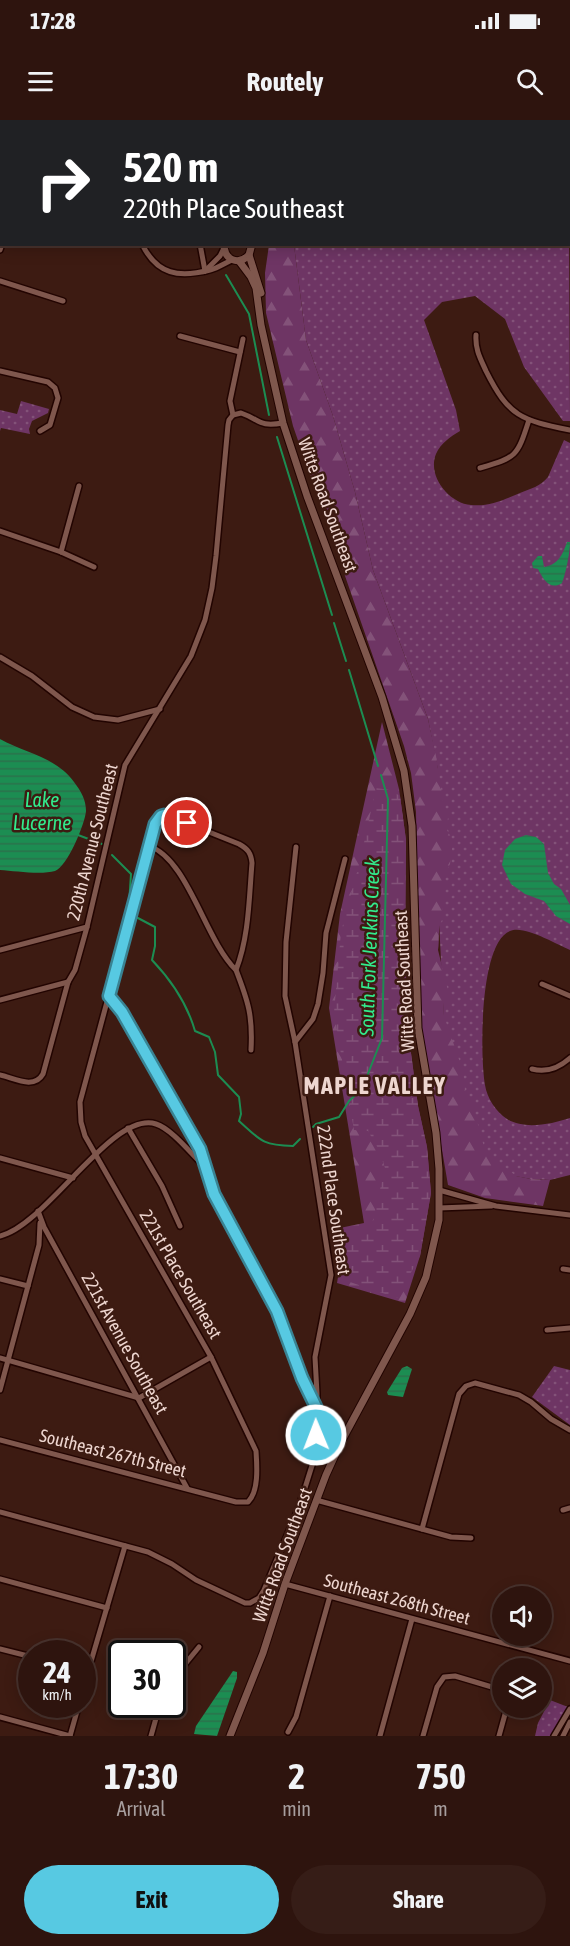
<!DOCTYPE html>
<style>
body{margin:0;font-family:"Asap Condensed",sans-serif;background:#361d17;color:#f1f3f6;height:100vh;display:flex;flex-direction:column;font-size:22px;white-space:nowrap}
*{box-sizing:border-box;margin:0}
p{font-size:20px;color:#a79e9e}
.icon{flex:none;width:33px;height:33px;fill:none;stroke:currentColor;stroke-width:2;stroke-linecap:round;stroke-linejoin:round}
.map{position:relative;height:1616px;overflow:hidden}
.panel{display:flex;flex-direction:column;background:#2e140e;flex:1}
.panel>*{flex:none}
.top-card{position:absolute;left:0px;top:0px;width:570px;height:126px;box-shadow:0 3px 15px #0003,0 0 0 2px #49332e;background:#202124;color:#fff;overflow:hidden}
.buttons{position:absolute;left:492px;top:1466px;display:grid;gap:12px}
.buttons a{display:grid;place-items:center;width:60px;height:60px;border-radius:50%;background:#2e140e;box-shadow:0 3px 15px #0003,0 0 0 2px #49332e;font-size:30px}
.speed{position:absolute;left:18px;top:1520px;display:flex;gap:12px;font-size:30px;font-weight:700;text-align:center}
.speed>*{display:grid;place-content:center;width:78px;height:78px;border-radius:50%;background:#2e140e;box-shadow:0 3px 15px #0003,0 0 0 2px #49332e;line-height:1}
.speed small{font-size:15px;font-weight:400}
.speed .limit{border:3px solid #111;border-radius:9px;background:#fff;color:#111}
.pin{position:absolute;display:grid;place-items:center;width:51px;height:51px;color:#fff;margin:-26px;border:3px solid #fff;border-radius:50%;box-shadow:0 2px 6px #0007}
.me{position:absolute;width:66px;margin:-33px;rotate:359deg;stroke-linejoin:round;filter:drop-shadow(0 0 4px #0008)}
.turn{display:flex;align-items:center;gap:21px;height:126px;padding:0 24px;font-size:27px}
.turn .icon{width:78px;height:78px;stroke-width:2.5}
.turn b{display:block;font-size:42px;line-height:51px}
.eta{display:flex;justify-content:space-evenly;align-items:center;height:102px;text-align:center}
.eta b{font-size:36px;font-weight:700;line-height:42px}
.primary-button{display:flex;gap:12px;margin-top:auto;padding:12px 24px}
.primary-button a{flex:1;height:69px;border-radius:36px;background:#57c9e2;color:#111;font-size:24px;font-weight:700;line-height:69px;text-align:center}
.primary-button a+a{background:#361d17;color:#f1f3f6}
.status{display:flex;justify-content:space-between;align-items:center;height:42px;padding:0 30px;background:#2e140e;direction:ltr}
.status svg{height:16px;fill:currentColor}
header{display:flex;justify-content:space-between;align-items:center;height:78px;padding:0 24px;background:#2e140e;font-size:27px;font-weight:700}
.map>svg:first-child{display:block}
.grass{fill:url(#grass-dots)}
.forest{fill:url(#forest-firs)}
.wetland{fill:url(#wetland-marsh)}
.water{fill:url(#water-rules)}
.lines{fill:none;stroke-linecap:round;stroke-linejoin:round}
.stream{stroke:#1c8d52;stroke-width:2}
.minor-casing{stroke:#220401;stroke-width:8}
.tertiary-casing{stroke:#220401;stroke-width:9}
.minor{stroke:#7f574d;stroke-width:5}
.tertiary{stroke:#7f574d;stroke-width:7}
.route-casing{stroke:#398393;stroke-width:15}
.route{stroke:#57c9e2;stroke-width:10}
.labels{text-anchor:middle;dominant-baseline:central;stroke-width:5;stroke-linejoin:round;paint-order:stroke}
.street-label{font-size:18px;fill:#eed6d0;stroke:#3d1b12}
.water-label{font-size:20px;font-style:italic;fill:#32eb8c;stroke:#3d1b12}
.district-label{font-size:24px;font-weight:bold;letter-spacing:1.5px;fill:#eed6d0;stroke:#3d1b12}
</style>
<div class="status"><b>17:28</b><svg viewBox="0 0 49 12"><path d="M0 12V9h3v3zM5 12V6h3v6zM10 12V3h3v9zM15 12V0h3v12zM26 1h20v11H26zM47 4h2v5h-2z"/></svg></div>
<header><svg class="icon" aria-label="menu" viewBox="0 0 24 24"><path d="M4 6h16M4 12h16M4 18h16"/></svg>Routely<svg class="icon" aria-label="search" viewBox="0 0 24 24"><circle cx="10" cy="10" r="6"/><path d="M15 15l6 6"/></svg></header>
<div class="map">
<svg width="570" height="1616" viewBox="0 0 570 1616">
<defs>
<pattern id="grass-dots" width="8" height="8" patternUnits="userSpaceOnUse" patternTransform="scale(1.5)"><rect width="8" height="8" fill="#6e3564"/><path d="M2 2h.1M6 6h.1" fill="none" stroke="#835279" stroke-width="1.8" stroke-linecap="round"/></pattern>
<pattern id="forest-firs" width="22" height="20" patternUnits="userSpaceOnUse" patternTransform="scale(1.5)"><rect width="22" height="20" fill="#6e3564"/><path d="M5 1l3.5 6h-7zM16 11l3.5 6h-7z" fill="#835279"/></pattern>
<pattern id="wetland-marsh" width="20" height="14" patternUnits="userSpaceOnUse" patternTransform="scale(1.5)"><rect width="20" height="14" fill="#6e3564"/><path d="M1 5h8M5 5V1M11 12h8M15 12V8" fill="none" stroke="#835279"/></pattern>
<pattern id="water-rules" width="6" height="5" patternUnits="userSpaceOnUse" patternTransform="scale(1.5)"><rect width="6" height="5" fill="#1c8d52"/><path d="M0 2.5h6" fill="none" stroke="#2b724b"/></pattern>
</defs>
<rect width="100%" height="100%" fill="#3d1b12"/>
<g class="grass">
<path d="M569 103 570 301H563L524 247 505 199 475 176 442 182 424 200 456 290 460 311C450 317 441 323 436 334 427 356 449 383 471 385 488 387 504 380 520 373 530 369 541 366 548 357L564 320 570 323V830C555 824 525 805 510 811 479 823 480 937 485 965 487 978 496 992 507 999 524 1010 552 1004 570 998V1055L550 1060 531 1059 515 1056 490 1042 446 944 439 800 438 650 428 599 373 450 355 372 333 296 306 220 294 125 568 124Z"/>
<path d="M21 281 49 289 48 293 32 301 29 309 30 314 1 308 0 311V290L17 294Z"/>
<path d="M554 1246 570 1250V1305L532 1277Z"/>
<path d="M550 1580 568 1587 551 1616H535L538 1603Z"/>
</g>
<g class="forest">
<path d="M269 125H294L306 220 333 296 355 372 373 450 428 599 436 636 443 681 448 697 447 710 453 721 450 744 445 755 442 800C437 808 440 820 438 830L451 883 448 886 443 878 444 896 463 951 465 970 473 986 484 1027 496 1040 516 1056 531 1059 550 1060 543 1086 485 1078 448 1065 421 907 419 873 416 692 411 653 404 626 293 306 266 193 265 153Z"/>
<path d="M382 602 399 669 406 720 405 832 409 918 418 986 427 1027 431 1073 420 1136 405 1183 337 1163 338 1157 330 1110 364 1103 329 888 340 794Z"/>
</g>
<path class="wetland" d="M376 668 390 670 400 676 406 720 405 832 409 918 418 986 427 1027 431 1073 420 1136 397 1178 347 1161 337 1116 358 1112 373 1100 385 1048 379 1030 368 1011 354 1010 334 893 341 812 360 741Z"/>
<g class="water">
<path d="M567 422H570C570 432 566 453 562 463 550 471 543 459 538 449L533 448 532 443 538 436H542L544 447C558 445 563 434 567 422Z"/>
<path d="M0 619C25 633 56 637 74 662 81 671 86 680 86 691 85 704 67 747 55 751 41 755 15 751 0 750Z"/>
<path d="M526 715 536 717 544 724 548 753 554 764 561 769 570 785V804L556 796 544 781 525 774 511 764 502 745 505 730 515 719Z"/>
<path d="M407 1246 412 1249 403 1277 388 1275 387 1272 402 1248Z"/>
<path d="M233 1551 237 1552V1558L217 1616 194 1614 196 1606Z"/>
</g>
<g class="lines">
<g class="stream">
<path d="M226 155 249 194 269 295"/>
<path d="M277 317 332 495"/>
<path d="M334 503 346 541"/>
<path d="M349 550 378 646"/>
<path d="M78 715 102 724"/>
<path d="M112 735 131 754 129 784"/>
<path d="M136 797 155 807V826L152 840C172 861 187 883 195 911L209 917 215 932 218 955 239 977 241 994 239 1001C261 1021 262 1025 293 1026L300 1019"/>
<path d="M313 1007 316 1004 339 997 349 981 362 969 382 918 388 679 381 655"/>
</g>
<defs>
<g id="minor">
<path d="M55 0V2"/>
<path d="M517 0 520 2"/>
<path d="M279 2 280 0"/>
<path d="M568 38 570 40"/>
<path d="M0 58H2"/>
<path d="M142 124C157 155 179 158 210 150 218 148 225 143 232 140"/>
<path d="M200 124 205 151"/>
<path d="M0 130 2 124"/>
<path d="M205 151 220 136 224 128"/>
<path d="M0 161 63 181"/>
<path d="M476 215C475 229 480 238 486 251 509 297 521 300 570 310"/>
<path d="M180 216 240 232"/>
<path d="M0 251 48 262 55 268 58 278 50 305 40 311"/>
<path d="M233 295 241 293C261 300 258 307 283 303"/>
<path d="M480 348C517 337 517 337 529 300"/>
<path d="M0 411 61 432 94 447"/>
<path d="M61 432 79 366"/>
<path d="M0 537 32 556 72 587 94 597 118 600 160 589"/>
<path d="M149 726C188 739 205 820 236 850"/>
<path d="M0 830 87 807"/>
<path d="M542 864 570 876"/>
<path d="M109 876 122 892 200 1029 214 1074 277 1191 302 1258 316 1287 341 1322"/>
<path d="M0 880 68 862"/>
<path d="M295 922 313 899 318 884 323 853 326 813 345 739"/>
<path d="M532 949C547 953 559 948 570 938"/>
<path d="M0 955C14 958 34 970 43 954L68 862 75 850 87 807 125 645 191 536 205 500 212 468 216 436 228 305 229 300 233 295 230 281 243 219"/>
<path d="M128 1008 162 1066 180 1106"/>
<path d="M0 1038 73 1058"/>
<path d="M439 1070 496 1086 570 1095"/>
<path d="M439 1088 491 1086"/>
<path d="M38 1091 44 1107 187 1368"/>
<path d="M0 1116C47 1105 112 990 156 1004 172 1009 192 1035 204 1046"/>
<path d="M563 1149 570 1150"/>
<path d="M0 1159 28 1166"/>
<path d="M547 1210 570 1208"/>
<path d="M0 1238 139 1278 211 1237"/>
<path d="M0 1270 39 1125 40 1103"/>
<path d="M0 1320 236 1382H248C259 1371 257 1346 256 1331L211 1237 85 1016 81 1002 80 982 149 726 155 703 161 696H169L239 724C248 729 251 733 252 743 249 778 249 817 236 850 248 881 253 896 251 930"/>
<path d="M316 1380 451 1417 471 1418"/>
<path d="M563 1390 570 1388"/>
<path d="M0 1392 148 1432 172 1444 196 1460 245 1483H250L259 1478 264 1470 299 1387 315 1336 317 1274 315 1237 331 1155 295 922 285 876 286 822 296 727"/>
<path d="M422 1409 459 1274 466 1266 475 1263 519 1275 531 1282 551 1299 570 1310"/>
<path d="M0 1459 107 1488"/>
<path d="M285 1464 570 1541"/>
<path d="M0 1529 32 1537"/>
<path d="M172 1560 199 1527"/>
<path d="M82 1572 125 1426"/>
<path d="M0 1597 70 1616"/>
<path d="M288 1612 296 1597 330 1476"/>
<path d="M70 1616 79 1584"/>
<path d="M151 1616 160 1584"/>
<path d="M380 1616 412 1499"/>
<path d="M423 1616 437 1567 444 1557 455 1556 502 1570"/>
<path d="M499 1616 507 1587"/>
<path d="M554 1616 570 1589"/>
<path d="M563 1616 570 1602"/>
</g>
<g id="tertiary">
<path d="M217 2V0"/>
<path d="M224 124C224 140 238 146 249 135L252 124"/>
<path d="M249 135 261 173"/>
<path d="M230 1616 263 1533 285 1464 326 1355 341 1322 410 1194 426 1157 439 1100V1049L436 1013 418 908 412 706 404 651 382 577 307 376 283 303 261 205 256 168 251 157 239 141"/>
</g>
</defs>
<use href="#minor" class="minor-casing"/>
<use href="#tertiary" class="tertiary-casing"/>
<use href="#minor" class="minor"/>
<use href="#tertiary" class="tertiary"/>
</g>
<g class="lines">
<defs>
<path id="route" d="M187 703 164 695 161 696 155 704 109 876 122 892 200 1029 214 1074 277 1191 302 1258 316 1287V1315"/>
</defs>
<use href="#route" class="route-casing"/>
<use href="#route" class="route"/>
</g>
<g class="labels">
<g class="street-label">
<text transform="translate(328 385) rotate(70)">Witte Road Southeast</text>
<text transform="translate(92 722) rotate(-76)">220th Avenue Southeast</text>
<text transform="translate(404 861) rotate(-93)">Witte Road Southeast</text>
<text transform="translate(334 1080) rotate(82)">222nd Place Southeast</text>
<text transform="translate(181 1154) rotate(60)">221st Place Southeast</text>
<text transform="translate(125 1223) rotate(61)">221st Avenue Southeast</text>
<text transform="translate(113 1333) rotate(14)">Southeast 267th Street</text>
<text transform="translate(282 1435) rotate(-70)">Witte Road Southeast</text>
<text transform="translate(397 1479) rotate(15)">Southeast 268th Street</text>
</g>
<g class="water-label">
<text x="42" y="679">Lake<tspan x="42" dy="23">Lucerne</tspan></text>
<text transform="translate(369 827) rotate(-88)">South Fork Jenkins Creek</text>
</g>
<g class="district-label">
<text x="375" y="965">MAPLE VALLEY</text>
</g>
</g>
</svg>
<div class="buttons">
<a><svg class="icon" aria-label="sound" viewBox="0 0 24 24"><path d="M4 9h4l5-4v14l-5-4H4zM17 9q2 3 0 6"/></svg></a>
<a><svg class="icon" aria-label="layers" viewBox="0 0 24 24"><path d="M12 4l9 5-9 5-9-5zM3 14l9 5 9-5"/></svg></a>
</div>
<div class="speed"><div>24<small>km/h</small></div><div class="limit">30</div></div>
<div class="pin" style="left:187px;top:703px;background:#d93025"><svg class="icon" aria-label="arrive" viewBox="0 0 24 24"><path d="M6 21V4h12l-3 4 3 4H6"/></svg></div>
<svg class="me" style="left:316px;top:1315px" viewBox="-20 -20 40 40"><circle r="17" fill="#57c9e2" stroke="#fff" stroke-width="3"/><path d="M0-11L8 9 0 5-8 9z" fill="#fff"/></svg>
<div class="top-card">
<div class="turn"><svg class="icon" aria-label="right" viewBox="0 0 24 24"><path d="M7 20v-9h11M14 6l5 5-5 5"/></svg><div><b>520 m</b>220th Place Southeast</div></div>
</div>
</div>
<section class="panel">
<div class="eta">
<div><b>17:30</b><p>Arrival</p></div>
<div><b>2</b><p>min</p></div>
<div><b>750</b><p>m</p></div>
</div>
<div class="primary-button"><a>Exit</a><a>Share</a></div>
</section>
